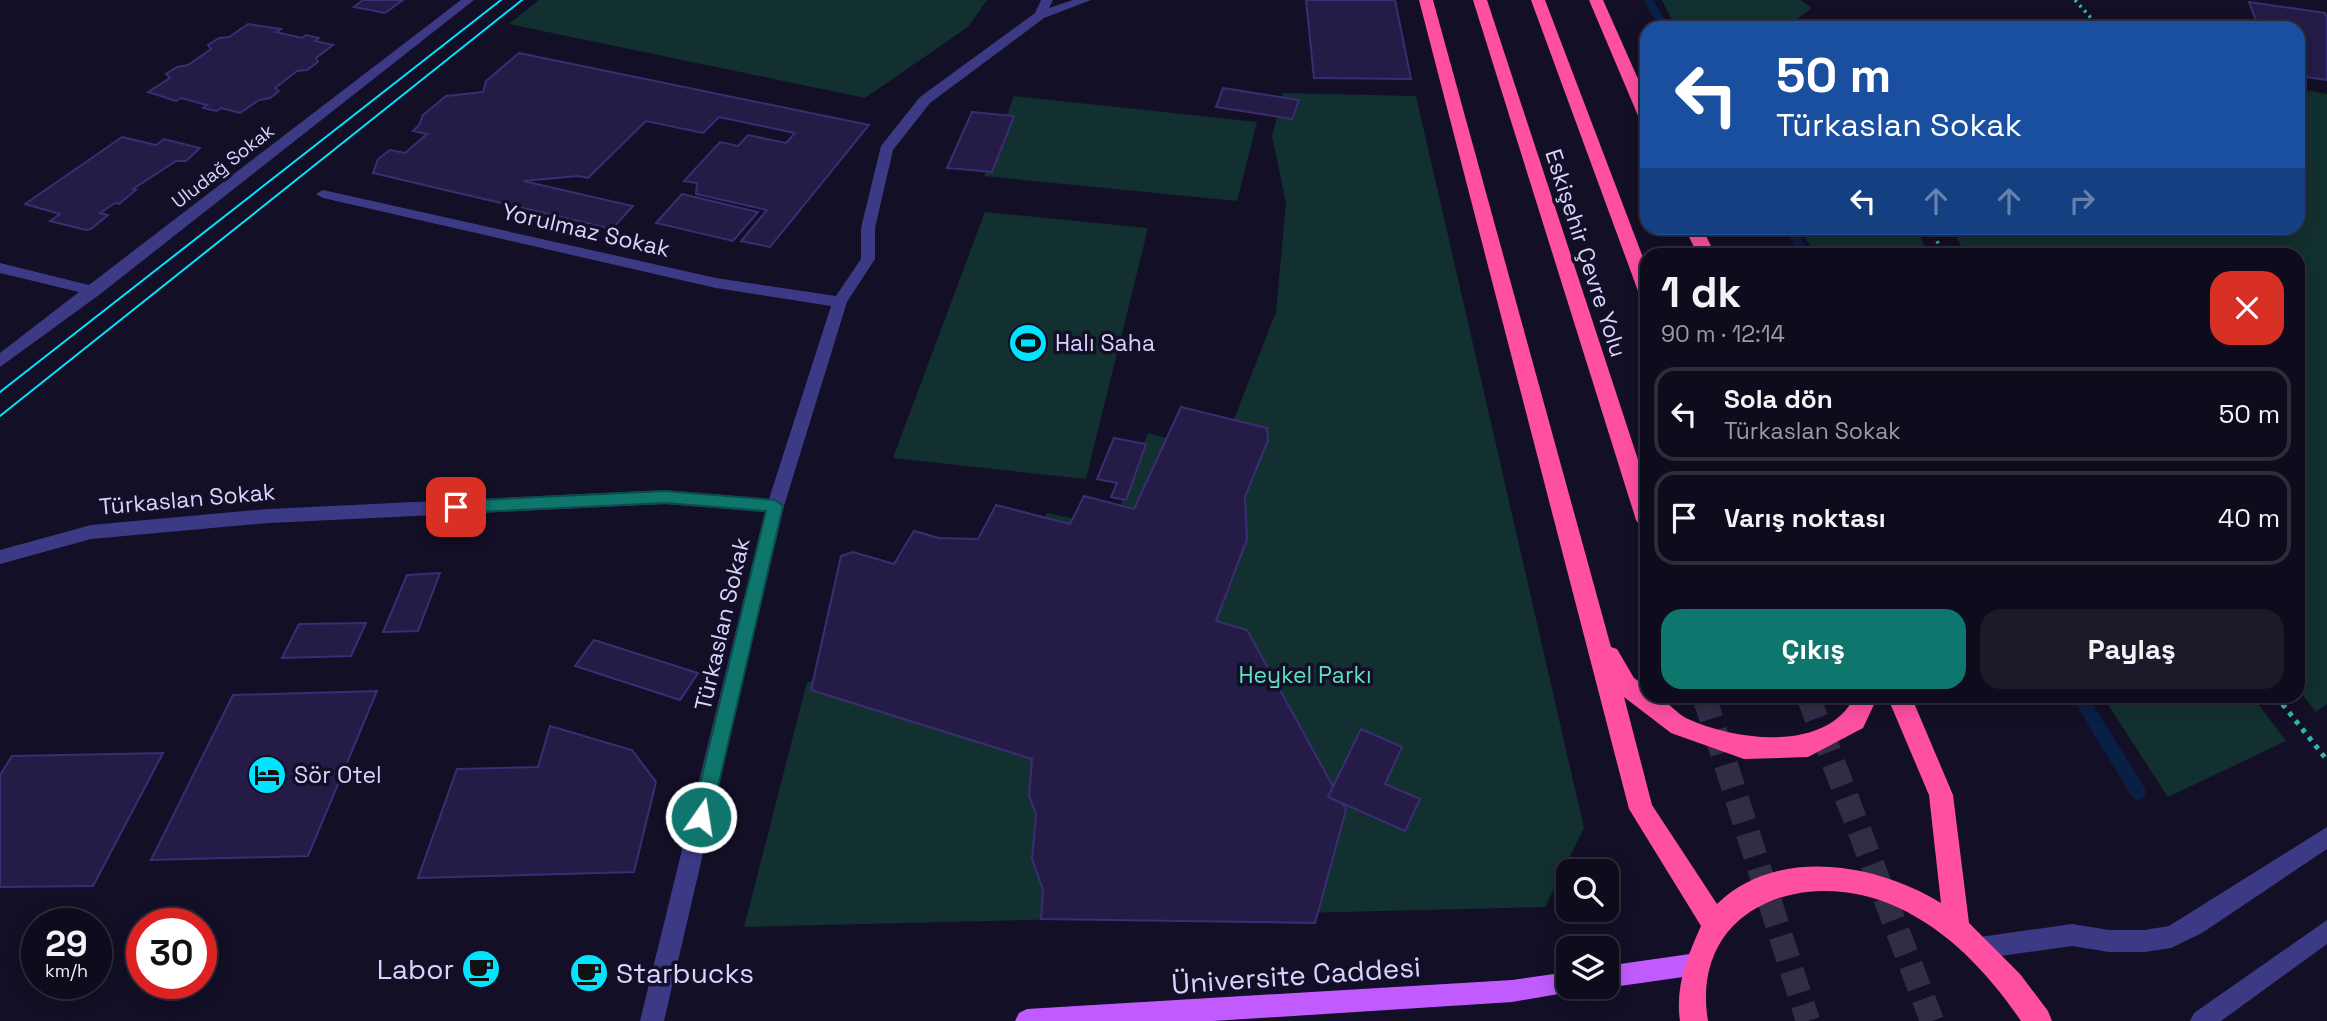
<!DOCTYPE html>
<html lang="tr">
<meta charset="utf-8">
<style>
body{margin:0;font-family:"Space Grotesk",sans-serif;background:#1c1929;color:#f1f3f6;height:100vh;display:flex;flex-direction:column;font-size:26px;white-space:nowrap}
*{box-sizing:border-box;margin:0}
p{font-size:23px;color:#9b9ba3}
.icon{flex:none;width:38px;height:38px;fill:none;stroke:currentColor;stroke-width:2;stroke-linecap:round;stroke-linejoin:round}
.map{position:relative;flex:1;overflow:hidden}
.side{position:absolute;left:1640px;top:248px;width:665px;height:455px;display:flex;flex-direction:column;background:#0e0b1c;border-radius:21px;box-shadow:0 4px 18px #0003,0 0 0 2px #2e2b3b}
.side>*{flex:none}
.guide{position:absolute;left:1640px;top:21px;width:665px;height:214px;border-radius:21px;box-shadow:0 4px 18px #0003,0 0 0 2px #2e2b3b;background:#1a4fa0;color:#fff;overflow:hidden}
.controls{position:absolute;left:1556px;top:859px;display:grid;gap:14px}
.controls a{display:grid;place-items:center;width:63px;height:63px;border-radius:14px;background:#0e0b1c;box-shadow:0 4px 18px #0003,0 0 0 2px #2e2b3b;font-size:35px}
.speed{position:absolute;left:21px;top:908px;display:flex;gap:14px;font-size:35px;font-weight:700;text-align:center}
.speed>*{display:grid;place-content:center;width:91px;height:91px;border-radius:50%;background:#0e0b1c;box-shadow:0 4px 18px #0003,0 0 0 2px #2e2b3b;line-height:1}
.speed small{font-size:18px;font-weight:400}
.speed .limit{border:10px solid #d22;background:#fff;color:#111}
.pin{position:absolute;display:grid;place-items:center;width:60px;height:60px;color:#fff;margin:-30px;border-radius:14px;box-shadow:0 4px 10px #0006}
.me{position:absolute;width:77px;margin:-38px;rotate:13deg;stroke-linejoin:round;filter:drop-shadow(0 0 5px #0008)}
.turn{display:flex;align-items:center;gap:24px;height:147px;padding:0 21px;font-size:32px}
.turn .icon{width:91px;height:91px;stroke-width:2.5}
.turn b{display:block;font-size:49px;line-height:60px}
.lanes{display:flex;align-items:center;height:66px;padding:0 21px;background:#0003;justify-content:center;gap:35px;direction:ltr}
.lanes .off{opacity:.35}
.round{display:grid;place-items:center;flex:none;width:74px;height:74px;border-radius:21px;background:#1c1929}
.head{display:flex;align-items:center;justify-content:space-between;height:119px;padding:0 21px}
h1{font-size:42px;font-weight:600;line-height:52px}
.button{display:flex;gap:14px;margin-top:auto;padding:14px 21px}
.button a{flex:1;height:80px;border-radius:21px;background:#0f766e;color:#fff;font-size:28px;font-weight:600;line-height:80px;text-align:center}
.button a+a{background:#1c1929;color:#f1f3f6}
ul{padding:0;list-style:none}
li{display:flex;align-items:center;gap:21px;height:94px;margin:0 14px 10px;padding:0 7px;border:4px solid #2e2b3b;border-radius:21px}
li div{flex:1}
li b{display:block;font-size:26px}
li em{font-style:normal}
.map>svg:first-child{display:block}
.green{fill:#12302f}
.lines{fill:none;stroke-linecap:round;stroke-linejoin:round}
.stream{fill:#0a1f44;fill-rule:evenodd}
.building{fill:#241b47;stroke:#3b2d73;stroke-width:2}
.highway-tunnel{stroke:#312d47;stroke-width:24;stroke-dasharray:24 12;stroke-linecap:butt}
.path-far1{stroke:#2fb8b0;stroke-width:3.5;stroke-dasharray:2.5 4.5;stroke-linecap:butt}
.path{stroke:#2fb8b0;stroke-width:5;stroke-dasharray:4.5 6;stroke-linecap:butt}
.minor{fill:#3d3a85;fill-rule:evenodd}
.major{fill:#c25bff;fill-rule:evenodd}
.highway{fill:#ff4fa3;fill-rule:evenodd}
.tram{stroke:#00e5ff;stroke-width:2}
.route{fill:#0f766e;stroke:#0a4d48;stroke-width:2}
.labels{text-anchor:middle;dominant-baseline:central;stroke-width:7;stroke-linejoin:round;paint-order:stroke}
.far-street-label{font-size:19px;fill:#d9d4ff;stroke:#130f26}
.street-label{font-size:23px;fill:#d9d4ff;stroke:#130f26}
.poi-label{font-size:23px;fill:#d9d4ff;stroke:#130f26;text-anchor:start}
.park-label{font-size:23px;fill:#5fe0c0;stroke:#130f26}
.near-poi-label{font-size:28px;fill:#d9d4ff;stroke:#130f26;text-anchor:end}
.near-street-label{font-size:28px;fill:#d9d4ff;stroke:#130f26}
</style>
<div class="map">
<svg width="2327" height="1021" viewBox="0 0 2327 1021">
<rect width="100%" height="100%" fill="#130f26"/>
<g class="green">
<path d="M539 0H987L968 27 865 98 509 24Z"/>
<path d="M1662 0H1800L1812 8 1785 28H1676Z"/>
<path d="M2298 89 2327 94V704L2316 712 2298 689V256L1965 255 1952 228H2298Z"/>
<path d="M1283 93 1416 96 1584 828 1545 907 744 927 807 682 960 665 1047 513 1112 527 1148 433 1221 452 1276 312 1286 203 1272 136Z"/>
<path d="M1014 96 1257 122 1237 201 984 176Z"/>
<path d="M985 212 1148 228 1086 479 893 458Z"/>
<path d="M1799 228H1916L1929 255H1816Z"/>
<path d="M2103 697H2253L2286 741 2168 797Z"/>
</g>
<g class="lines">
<g class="stream">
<path d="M1643 0H1653L1670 28H1660Z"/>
<path d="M1784 228H1794L1812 256H1800Z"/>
<path d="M2071 696H2088L2144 787 2146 792 2144 797 2138 800 2132 797Z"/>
</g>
</g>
<g class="building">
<path d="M363 0H403L385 13 354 7Z"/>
<path d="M1306 0H1395L1411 79 1314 78Z"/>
<path d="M2249 2 2325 13 2327 19V80L2298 76V28H2259Z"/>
<path d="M248 24 281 29 276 32 302 38 306 35 319 38 315 41 333 45 316 58 318 62 307 70 297 71 275 88 279 91 270 98 259 100 240 113 221 108 217 111 203 108 207 105 181 98 176 101 148 92 170 78 166 74 177 67 188 65 211 49 208 45 219 38 229 37Z"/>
<path d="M519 53 869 125 770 247 741 241 767 210 696 194 697 183 684 181 720 142 738 146 748 135 786 143 795 133 719 117 703 133 646 121 588 178 578 176 523 181 633 206 612 229 373 173 378 159 390 150 405 153 427 134 413 131 419 125 423 115 446 96 483 92 486 81Z"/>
<path d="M1223 88 1299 100 1292 119 1216 107Z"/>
<path d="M972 112 1014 116 992 172 947 168Z"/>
<path d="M122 137 156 145 164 139 200 148 186 161H176L133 189 136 190 119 204 115 203 100 213 108 215 91 229 86 230 50 221 60 214 25 204Z"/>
<path d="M682 194 758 212 733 241 656 223Z"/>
<path d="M1181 407 1267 428 1268 440 1245 497 1247 539 1216 621 1247 630 1346 810 1315 923 1041 919 1043 890 1032 859 1036 814 1029 796 1032 759 811 690 841 556 853 552 894 564 914 531 939 538 978 539 996 505 1070 524 1084 496 1134 509Z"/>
<path d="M1114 438 1146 444 1126 500 1111 497 1117 483 1097 479Z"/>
<path d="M440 573 418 631 383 632 407 575Z"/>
<path d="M366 623 351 656 282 658 299 624Z"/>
<path d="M594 640 698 673 680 700 575 666Z"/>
<path d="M377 691 308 856 151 860 233 695Z"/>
<path d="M550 726 632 750 656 782 634 872 418 878 457 769 538 767Z"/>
<path d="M1361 729 1402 747 1385 784 1420 799 1405 831 1328 797Z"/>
<path d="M163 753 93 886 0 887V775L12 756Z"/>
</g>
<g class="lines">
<g class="highway-tunnel">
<path d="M1704 696 1808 1021"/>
<path d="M1808 696 1932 1021"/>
</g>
<g class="path-far1">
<path d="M2075 0 2100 28"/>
<path d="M1932 228 1943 256"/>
</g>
<path class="path" d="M2276 696 2327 760"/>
<g class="minor">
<path d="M461 0H474L99 295 0 367V353L79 292 0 273V263L89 285Z"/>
<path d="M1041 0H1053L1049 8 1073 0H1091L1044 18 930 103 893 150 875 228V259L847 302 784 506 664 1021H640L765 512 665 504 268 523 91 539 0 564V550L91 525 268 509 665 490 769 499 831 306 716 288 323 198 316 194 323 190 716 278 836 296 861 259V228L881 146 920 97 1035 13Z"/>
<path d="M2327 827V849L2202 933 2171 948 2144 952H2109L2072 946 1980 959 1972 956 1969 948 1972 940 1980 937 2072 924 2109 930H2144L2169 926Z"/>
<path d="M2327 920V944L2221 1021H2190L2194 1013Z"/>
</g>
<g class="major">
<path d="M1697 953 1705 956 1708 964 1705 972 1697 975 1606 988 1603 987H1606V966Z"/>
<path d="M1568 972V987H1578L1576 991 1512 1002 1213 1021H1015L1019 1013 1027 1009 1512 980Z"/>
</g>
<g class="highway">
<path d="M1419 0H1433L1611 647 1617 649 1634 678 1647 687V696C1666 696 1672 711 1688 719 1737 741 1827 753 1855 696H1878L1863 728 1808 757 1744 759 1671 733 1624 697 1652 805 1717 904C1776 846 1876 863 1941 903L1929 795 1887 696H1911L1953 795 1969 923 2020 974 2048 1011 2052 1021H2021C1989 974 1949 931 1897 907 1807 865 1689 906 1708 1021H1680C1675 987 1687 957 1701 926L1629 809Z"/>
<path d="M1473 0H1487L1647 487V528L1640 526 1636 520Z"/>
<path d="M1531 0H1545L1647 268V297L1638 291Z"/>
<path d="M1589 0H1603L1647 99V123L1639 118Z"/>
<path d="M1685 228H1702L1716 256H1698Z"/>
</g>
<g class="tram">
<path d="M0 392 501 0"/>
<path d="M0 416 522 0"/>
</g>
</g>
<path class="route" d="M665 491 775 500 783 506 711 817 708 823 701 826 694 823 692 817 766 511 665 503 456 513 448 507 456 501Z"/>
<defs>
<symbol id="stadium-disc" viewBox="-11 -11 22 22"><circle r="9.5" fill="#00e5ff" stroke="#130f26"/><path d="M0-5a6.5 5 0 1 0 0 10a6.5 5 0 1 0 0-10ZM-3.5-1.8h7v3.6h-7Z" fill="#111"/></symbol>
<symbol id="hotel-disc" viewBox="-11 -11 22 22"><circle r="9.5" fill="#00e5ff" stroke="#130f26"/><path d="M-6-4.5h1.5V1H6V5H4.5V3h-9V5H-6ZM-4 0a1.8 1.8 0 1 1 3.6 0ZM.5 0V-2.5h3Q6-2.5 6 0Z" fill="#111"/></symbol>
<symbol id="cafe-disc" viewBox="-11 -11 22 22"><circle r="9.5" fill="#00e5ff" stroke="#130f26"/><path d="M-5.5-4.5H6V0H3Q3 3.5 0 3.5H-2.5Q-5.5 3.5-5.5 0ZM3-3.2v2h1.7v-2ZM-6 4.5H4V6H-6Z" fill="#111"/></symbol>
</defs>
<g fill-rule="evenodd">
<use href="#stadium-disc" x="1006" y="321" width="44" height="44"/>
<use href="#hotel-disc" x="245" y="753" width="44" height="44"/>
<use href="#cafe-disc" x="459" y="947" width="44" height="44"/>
<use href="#cafe-disc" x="567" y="951" width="44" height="44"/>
</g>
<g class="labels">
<g class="far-street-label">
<text transform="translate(223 166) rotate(-38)">Uludağ Sokak</text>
</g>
<g class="street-label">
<text transform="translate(586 230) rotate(13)">Yorulmaz Sokak</text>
<text transform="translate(1586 253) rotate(72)">Eskişehir Çevre Yolu</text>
<text transform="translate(187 499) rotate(-5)">Türkaslan Sokak</text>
<text transform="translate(722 624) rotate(-77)">Türkaslan Sokak</text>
</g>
<g class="poi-label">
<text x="1055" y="343">Halı Saha</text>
<text x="294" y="775">Sör Otel</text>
</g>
<g class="park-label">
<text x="1305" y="675">Heykel Parkı</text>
</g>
<g class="near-poi-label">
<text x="454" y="969">Labor</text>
<text x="616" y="973" text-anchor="start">Starbucks</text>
</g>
<g class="near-street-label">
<text transform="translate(1296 975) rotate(-4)">Üniversite Caddesi</text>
</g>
</g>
</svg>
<div class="controls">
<a><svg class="icon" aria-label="search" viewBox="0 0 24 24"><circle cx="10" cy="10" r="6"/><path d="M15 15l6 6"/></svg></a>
<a><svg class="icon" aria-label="layers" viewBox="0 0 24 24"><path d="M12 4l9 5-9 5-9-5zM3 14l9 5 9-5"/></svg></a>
</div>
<div class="speed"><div>29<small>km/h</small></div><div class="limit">30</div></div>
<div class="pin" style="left:456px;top:507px;background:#d93025"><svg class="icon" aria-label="arrive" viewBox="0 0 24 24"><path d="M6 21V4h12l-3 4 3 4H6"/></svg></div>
<svg class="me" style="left:701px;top:817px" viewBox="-20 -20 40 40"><circle r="17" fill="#0f766e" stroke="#fff" stroke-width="3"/><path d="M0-11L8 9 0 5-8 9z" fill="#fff"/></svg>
<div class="guide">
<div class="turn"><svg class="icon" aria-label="left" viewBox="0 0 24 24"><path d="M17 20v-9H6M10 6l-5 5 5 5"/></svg><div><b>50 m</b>Türkaslan Sokak</div></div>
<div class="lanes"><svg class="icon" aria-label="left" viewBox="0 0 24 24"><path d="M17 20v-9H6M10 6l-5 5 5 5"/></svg><svg class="icon off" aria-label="ahead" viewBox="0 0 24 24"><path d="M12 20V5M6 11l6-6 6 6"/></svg><svg class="icon off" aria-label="ahead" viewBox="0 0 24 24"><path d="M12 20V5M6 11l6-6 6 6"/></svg><svg class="icon off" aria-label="right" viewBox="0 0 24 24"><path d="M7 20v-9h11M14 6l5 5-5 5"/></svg></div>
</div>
<section class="side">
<div class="head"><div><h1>1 dk</h1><p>90 m · 12:14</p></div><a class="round" style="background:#d93025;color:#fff"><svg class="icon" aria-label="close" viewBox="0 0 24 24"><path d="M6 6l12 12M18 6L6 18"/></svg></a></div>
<ul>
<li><svg class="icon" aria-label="left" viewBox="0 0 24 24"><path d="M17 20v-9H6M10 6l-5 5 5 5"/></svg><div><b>Sola dön</b><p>Türkaslan Sokak</p></div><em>50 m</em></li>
<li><svg class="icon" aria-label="arrive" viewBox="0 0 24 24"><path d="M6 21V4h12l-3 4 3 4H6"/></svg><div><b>Varış noktası</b></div><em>40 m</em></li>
</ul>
<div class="button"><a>Çıkış</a><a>Paylaş</a></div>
</section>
</div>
